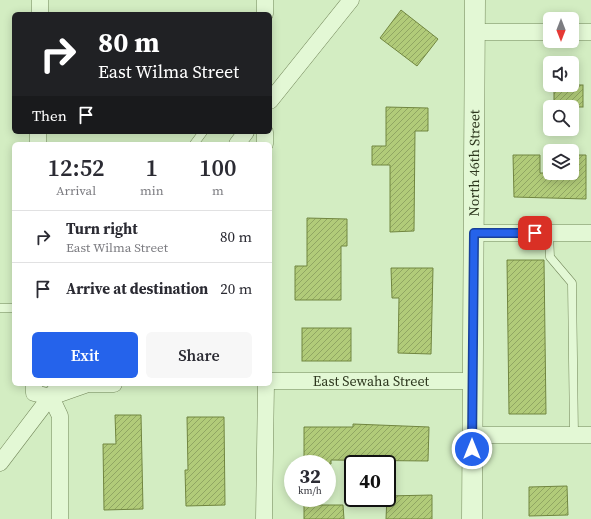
<!DOCTYPE html>
<style>
body{margin:0;font-family:"Source Serif 4",serif;background:#f7f7f7;color:#2b2b33;height:100vh;display:flex;flex-direction:column;font-size:15px;white-space:nowrap}
*{box-sizing:border-box;margin:0}
p{font-size:13px;color:#7c7c81}
.icon{flex:none;width:22px;height:22px;fill:none;stroke:currentColor;stroke-width:2;stroke-linecap:round;stroke-linejoin:round}
.map{position:relative;flex:1;overflow:hidden}
.panel{position:absolute;left:12px;top:142px;width:260px;height:244px;display:flex;flex-direction:column;background:#fff;border-radius:6px;box-shadow:0 2px 10px #0003}
.panel>*{flex:none}
.banner{position:absolute;left:12px;top:12px;width:260px;height:122px;border-radius:6px;box-shadow:0 2px 10px #0003;background:#202124;color:#fff;overflow:hidden}
.needle{width:26px;rotate:180deg}
.tools{position:absolute;left:543px;top:12px;display:grid;gap:8px}
.tools a{display:grid;place-items:center;width:36px;height:36px;border-radius:6px;background:#fff;box-shadow:0 2px 10px #0003;font-size:20px}
.speed{position:absolute;left:284px;top:455px;display:flex;gap:8px;font-size:20px;font-weight:700;text-align:center}
.speed>*{display:grid;place-content:center;width:52px;height:52px;border-radius:50%;background:#fff;box-shadow:0 2px 10px #0003;line-height:1}
.speed small{font-size:10px;font-weight:400}
.speed .limit{border:2px solid #111;border-radius:6px;background:#fff;color:#111}
.pin{position:absolute;display:grid;place-items:center;width:34px;height:34px;color:#fff;margin:-17px;border-radius:8px;box-shadow:0 2px 6px #0006}
.me{position:absolute;width:44px;margin:-22px;rotate:0deg;stroke-linejoin:round;filter:drop-shadow(0 0 3px #0008)}
.turn{display:flex;align-items:center;gap:14px;height:84px;padding:0 20px;font-size:18px}
.turn .icon{width:52px;height:52px;stroke-width:2.5}
.turn b{display:block;font-size:28px;line-height:34px}
.then{display:flex;align-items:center;height:38px;padding:0 20px;background:#0003;gap:8px;font-size:15px}
.eta{display:flex;justify-content:space-evenly;align-items:center;height:68px;text-align:center}
.eta b{font-size:24px;font-weight:600;line-height:28px}
.cta{display:flex;gap:8px;margin-top:auto;padding:8px 20px}
.cta a{flex:1;height:46px;border-radius:6px;background:#2563eb;color:#fff;font-size:16px;font-weight:600;line-height:46px;text-align:center}
.cta a+a{background:#f7f7f7;color:#2b2b33}
ul{padding:0;list-style:none}
li{display:flex;align-items:center;gap:12px;height:52px;padding:0 20px;border-top:1px solid #e1e1e2}
li div{flex:1}
li b{display:block;font-size:15px}
li em{font-style:normal}
.map>svg:first-child{display:block}
.building{fill:url(#building-hatch);stroke:#718640}
.lines{fill:none;stroke-linecap:round;stroke-linejoin:round}
.service-casing{stroke:#73875a;stroke-width:9}
.minor-casing{stroke:#73875a;stroke-width:17}
.tertiary-casing{stroke:#73875a;stroke-width:21}
.service{stroke:#e3f8d5;stroke-width:8}
.minor{stroke:#e3f8d5;stroke-width:16}
.tertiary{stroke:#e3f8d5;stroke-width:20}
.route-casing{stroke:#184099;stroke-width:10}
.route{stroke:#2563eb;stroke-width:7}
.labels{text-anchor:middle;dominant-baseline:central;stroke-width:3;stroke-linejoin:round;paint-order:stroke}
.street-label{font-size:14px;fill:#2d371e;stroke:#dff5d2}
</style>
<div class="map">
<svg width="591" height="519" viewBox="0 0 591 519">
<defs>
<pattern id="building-hatch" width="6" height="6" patternUnits="userSpaceOnUse"><rect width="6" height="6" fill="#b1cb79"/><path d="M-1 1l2-2M0 6l6-6M5 7l2-2" fill="none" stroke="#90a663"/></pattern>
</defs>
<rect width="100%" height="100%" fill="#d3edc2"/>
<g class="building">
<path d="M401 10 438 39 417 66 380 38Z"/>
<rect x="554" y="85" width="29" height="22"/>
<path d="M386 107 428 108V131H415L414 231 390 232V165H372V146H386Z"/>
<path d="M513 155H540V173H572V155H586V199L514 197Z"/>
<path d="M307 218 347 219V246H341V300H295V266H307Z"/>
<path d="M507 260H544L546 414H509Z"/>
<path d="M391 268H433L431 354 398 353 399 298H392Z"/>
<rect x="302" y="328" width="49" height="33"/>
<path d="M115 415H141L143 509 104 510 103 444H116Z"/>
<path d="M187 417H224L225 505 186 506 185 470H188Z"/>
<path d="M353 424 429 427 428 461 331 460V464H304V427H353Z"/>
<path d="M567 486 568 515 529 516V487Z"/>
<path d="M432 495V519H386L387 496Z"/>
<path d="M304 505H343L344 519H304Z"/>
</g>
<g class="lines">
<defs>
<g id="service">
<path d="M194 144 203 132"/>
<path d="M549 233 550 257 572 283 574 435"/>
<path d="M0 308H14"/>
</g>
<g id="minor">
<path d="M265 0V14"/>
<path d="M40 14V0"/>
<path d="M475 32H550"/>
<path d="M572 32H591"/>
<path d="M270 101 351 0"/>
<path d="M265 132V144"/>
<path d="M38 144V132"/>
<path d="M237 144 246 132"/>
<path d="M474 233H591"/>
<path id="s1" d="M270 381H472"/>
<path d="M34 384V393L51 397 88 384H114"/>
<path d="M51 397 60 416V519"/>
<path d="M472 435H591"/>
<path d="M0 463 60 384"/>
<path d="M264 519 266 384"/>
</g>
<g id="tertiary">
<path id="s2" d="M472 519 475 0"/>
</g>
</defs>
<use href="#service" class="service-casing"/>
<use href="#minor" class="minor-casing"/>
<use href="#tertiary" class="tertiary-casing"/>
<use href="#service" class="service"/>
<use href="#minor" class="minor"/>
<use href="#tertiary" class="tertiary"/>
</g>
<g class="lines">
<defs>
<path id="route" d="M472 449 474 233H535"/>
</defs>
<use href="#route" class="route-casing"/>
<use href="#route" class="route"/>
</g>
<g class="labels">
<g class="street-label">
<text stroke="none"><textPath href="#s2" startOffset="356">North 46th Street</textPath></text>
<text stroke="none"><textPath href="#s1" startOffset="101">East Sewaha Street</textPath></text>
</g>
</g>
</svg>
<div class="tools">
<a><svg class="needle" viewBox="-14 -14 28 28"><path d="M0-13l5 13h-10z" fill="#e53935"/><path d="M0 13l5-13h-10z" fill="#7c7c81"/></svg></a>
<a><svg class="icon" aria-label="sound" viewBox="0 0 24 24"><path d="M4 9h4l5-4v14l-5-4H4zM17 9q2 3 0 6"/></svg></a>
<a><svg class="icon" aria-label="search" viewBox="0 0 24 24"><circle cx="10" cy="10" r="6"/><path d="M15 15l6 6"/></svg></a>
<a><svg class="icon" aria-label="layers" viewBox="0 0 24 24"><path d="M12 4l9 5-9 5-9-5zM3 14l9 5 9-5"/></svg></a>
</div>
<div class="speed"><div>32<small>km/h</small></div><div class="limit">40</div></div>
<div class="pin" style="left:535px;top:233px;background:#d93025"><svg class="icon" aria-label="arrive" viewBox="0 0 24 24"><path d="M6 21V4h12l-3 4 3 4H6"/></svg></div>
<svg class="me" style="left:472px;top:449px" viewBox="-20 -20 40 40"><circle r="17" fill="#2563eb" stroke="#fff" stroke-width="3"/><path d="M0-11L8 9 0 5-8 9z" fill="#fff"/></svg>
<div class="banner">
<div class="turn"><svg class="icon" aria-label="right" viewBox="0 0 24 24"><path d="M7 20v-9h11M14 6l5 5-5 5"/></svg><div><b>80 m</b>East Wilma Street</div></div>
<div class="then">Then<svg class="icon" aria-label="arrive" viewBox="0 0 24 24"><path d="M6 21V4h12l-3 4 3 4H6"/></svg></div>
</div>
<section class="panel">
<div class="eta">
<div><b>12:52</b><p>Arrival</p></div>
<div><b>1</b><p>min</p></div>
<div><b>100</b><p>m</p></div>
</div>
<ul>
<li><svg class="icon" aria-label="right" viewBox="0 0 24 24"><path d="M7 20v-9h11M14 6l5 5-5 5"/></svg><div><b>Turn right</b><p>East Wilma Street</p></div><em>80 m</em></li>
<li><svg class="icon" aria-label="arrive" viewBox="0 0 24 24"><path d="M6 21V4h12l-3 4 3 4H6"/></svg><div><b>Arrive at destination</b></div><em>20 m</em></li>
</ul>
<div class="cta"><a>Exit</a><a>Share</a></div>
</section>
</div>
